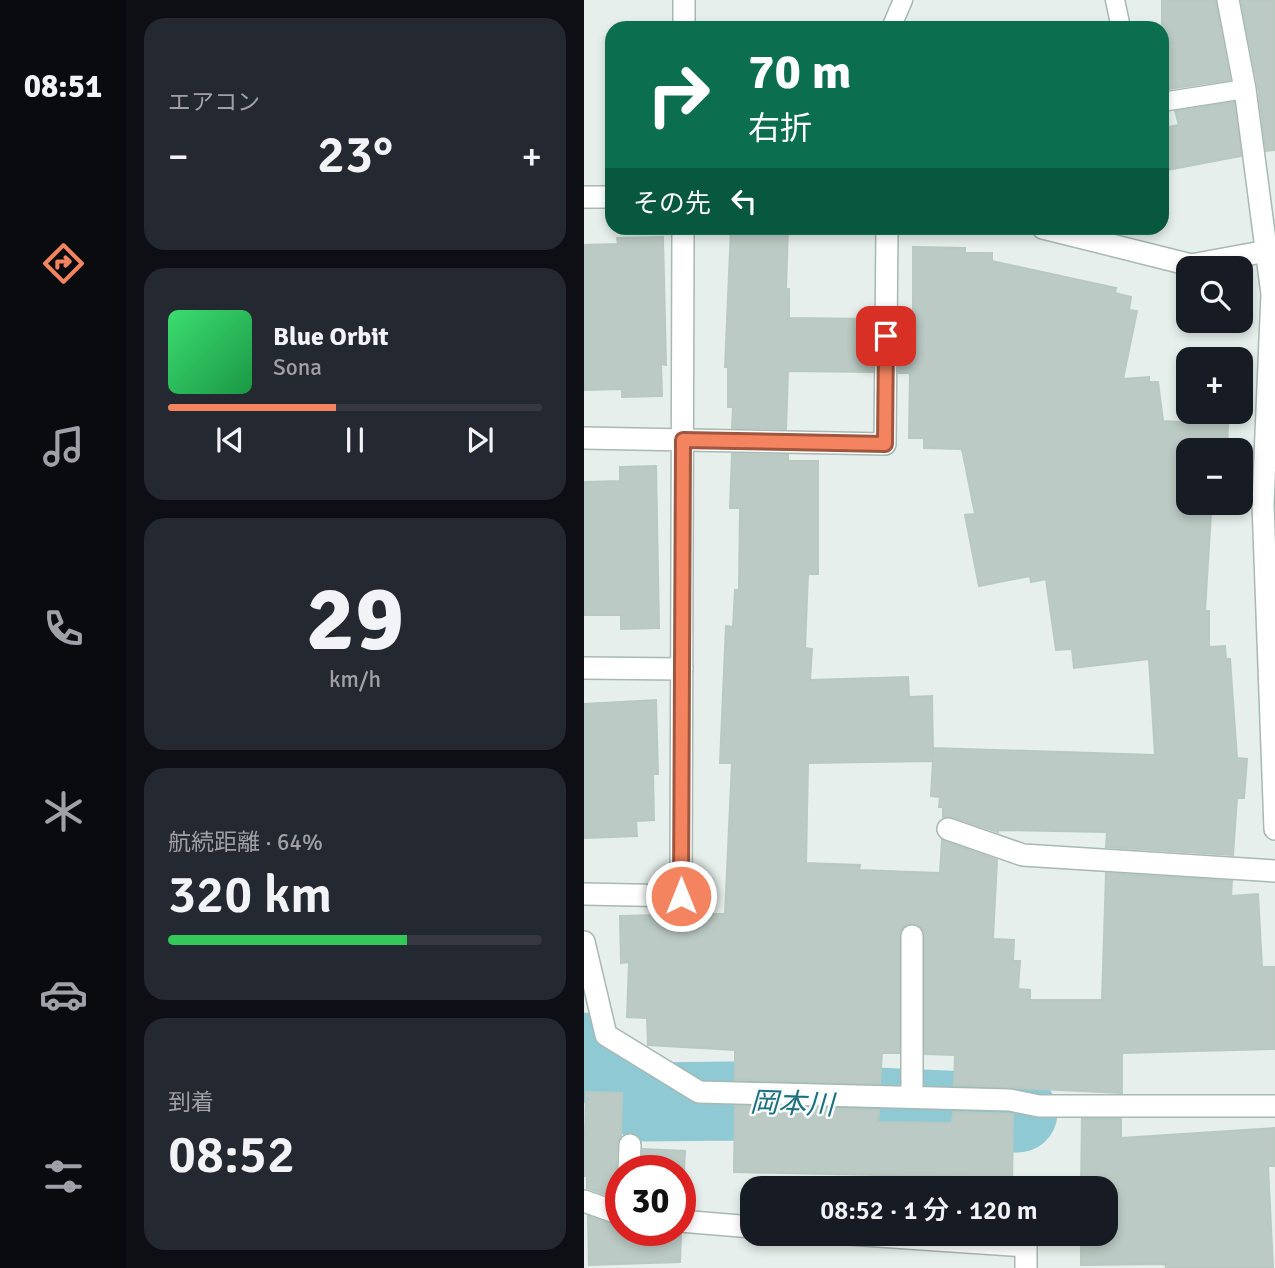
<!DOCTYPE html>
<html lang="ja">
<head>
<meta charset="utf-8">
<style>
  body { margin:0; font-family:Signika,"Noto Sans JP",sans-serif; background:#242831; color:#f1f3f6; height:100vh; display:flex; flex-direction:column; font-size:26px; white-space:nowrap }
  * { box-sizing:border-box; margin:0 }
  p { font-size:23px; color:#9ea1a6 }
  .icon { flex:none; width:38px; height:38px; fill:none; stroke:currentColor; stroke-width:2; stroke-linecap:round; stroke-linejoin:round }
  .map { position:relative; flex:1; overflow:hidden }
  .drawer { display:flex; flex-direction:column; gap:18px; padding:18px; background:#0d0f14; width:458px }
  .drawer>* { flex:none }
  .guide { position:absolute; left:21px; top:21px; width:564px; height:214px; border-radius:21px; box-shadow:0 4px 10px #0003; background:#0b6e4f; color:#fff; overflow:hidden }
  .buttons { position:absolute; left:592px; top:256px; display:grid; gap:14px }
  .buttons a { display:grid; place-items:center; width:77px; height:77px; border-radius:14px; background:#171b24; box-shadow:0 4px 10px #0003; font-size:35px }
  .speed { position:absolute; left:21px; top:1155px; display:flex; gap:14px; font-size:35px; font-weight:700; text-align:center }
  .speed>* { display:grid; place-content:center; width:91px; height:91px; border-radius:50%; background:#171b24; box-shadow:0 4px 10px #0003; line-height:1 }
  .speed .limit { border:10px solid #d22; background:#fff; color:#111 }
  .pin { position:absolute; display:grid; place-items:center; width:60px; height:60px; color:#fff; margin:-30px; border-radius:14px; box-shadow:0 4px 10px #0006 }
  .me { position:absolute; width:77px; margin:-38px; rotate:0deg; stroke-linejoin:round; filter:drop-shadow(0 0 5px #0008) }
  .turn { display:flex; align-items:center; gap:24px; height:147px; padding:0 28px; font-size:32px }
  .turn .icon { width:91px; height:91px; stroke-width:2.5 }
  .turn b { display:block; font-size:49px; line-height:60px }
  .then { display:flex; align-items:center; height:66px; padding:0 28px; background:#0003; gap:14px; font-size:26px }
  .big { font-size:52px; font-weight:600; line-height:1.1 }
  .drawer .card { flex:1; display:flex; flex-direction:column; justify-content:center; gap:10px; min-width:0; padding:0 24px; border-radius:21px; background:#242831 }
  .drawer .dial { align-items:center; gap:0 }
  .dial b { font-size:91px; line-height:1 }
  .song { display:flex; align-items:center; gap:21px }
  .cover { width:84px; height:84px; border-radius:10px; background:linear-gradient(135deg,hsl(140 70% 55%),hsl(140 70% 35%)) }
  .played { height:7px; border-radius:4px; background:linear-gradient(90deg,#f4845f 45%,#363941 45%) }
  .keys { display:flex; justify-content:space-around; direction:ltr }
  .heat { display:flex; justify-content:space-between; align-items:center; font-size:38px; direction:ltr }
  .charge { height:10px; border-radius:5px; background:linear-gradient(90deg,#34c759 64%,#363941 0) }
  .trip { position:absolute; left:156px; top:1176px; width:378px; height:70px; border-radius:21px; background:#171b24; box-shadow:0 4px 10px #0003; font-weight:600; line-height:70px; text-align:center }
  main { display:flex; flex:1; min-height:0 }
  .menu { display:flex; flex-direction:column; width:126px; justify-content:space-around; align-items:center; background:#090b0e; color:#9ea1a6 }
  .menu .icon { width:49px; height:49px }
  .menu .on { color:#f4845f }
  .menu b { font-size:32px; color:#f1f3f6 }
  .map>svg:first-child { display:block }
  .lines { fill:none; stroke-linecap:round; stroke-linejoin:round }
  .river { stroke:#8ec9d4; stroke-width:79 }
  .building { fill:#bbcac4; stroke:#b8c9c2; stroke-width:2 }
  .lane-casing { stroke:#a8b8b2; stroke-width:21 }
  .street-casing { stroke:#a8b8b2; stroke-width:24 }
  .lane { stroke:#fff; stroke-width:18 }
  .street { stroke:#fff; stroke-width:21 }
  .route-casing { stroke:#9f563e; stroke-width:18 }
  .route { stroke:#f4845f; stroke-width:12 }
  .labels { text-anchor:middle; stroke-width:5; stroke-linejoin:round; paint-order:stroke }
  .water-label { font-size:28px; font-style:italic; fill:#1c6f80; stroke:#f7fbf9 }
</style>
</head>
<body>
<main>
<nav class="menu">
<b>08:51</b>
<svg class="icon on" aria-label="directions" viewBox="0 0 24 24"><path d="M12 3l9 9-9 9-9-9zM9 14v-3h6M13 9l2 2-2 2"/></svg>
<svg class="icon" aria-label="music" viewBox="0 0 24 24"><path d="M9 18V5l10-2v13"/><circle cx="6" cy="18" r="3"/><circle cx="16" cy="16" r="3"/></svg>
<svg class="icon" aria-label="phone" viewBox="0 0 24 24"><path d="M5 4h4l2 5-3 2q2 4 5 5l2-3 5 2v4C11 20 4 13 5 4z"/></svg>
<svg class="icon" aria-label="climate" viewBox="0 0 24 24"><path d="M12 3v18M4 7l16 10M4 17L20 7"/></svg>
<svg class="icon" aria-label="car" viewBox="0 0 24 24"><path d="M5 17H2v-5l4-1 3-4h7l3 4 3 1v5h-3M9 17h6M6 11h13"/><circle cx="7" cy="17" r="2"/><circle cx="17" cy="17" r="2"/></svg>
<svg class="icon" aria-label="filters" viewBox="0 0 24 24"><path d="M4 7h16M4 17h16"/><circle cx="9" cy="7" r="2"/><circle cx="15" cy="17" r="2"/></svg>
</nav>
<section class="drawer">
<div class="card"><p>エアコン</p>
<div class="heat"><a>−</a><b class="big">23°</b><a>+</a></div>
</div>
<div class="card">
<div class="song"><i class="cover"></i><div><b>Blue Orbit</b><p>Sona</p></div></div>
<div class="played"></div>
<div class="keys"><svg class="icon" aria-label="previous" viewBox="0 0 24 24"><path d="M18 5L8 12l10 7zM5 5v14"/></svg><svg class="icon" aria-label="pause" viewBox="0 0 24 24"><path d="M8 5v14M16 5v14"/></svg><svg class="icon" aria-label="next" viewBox="0 0 24 24"><path d="M6 5l10 7-10 7zM19 5v14"/></svg></div>
</div>
<div class="card dial"><b>29</b><p>km/h</p></div>
<div class="card"><p>航続距離 · 64%</p><b class="big">320 km</b><div class="charge"></div></div>
<div class="card"><p>到着</p><b class="big">08:52</b></div>
</section>
<div class="map">
<svg width="691" height="1268" viewBox="0 0 691 1268">
  <rect width="100%" height="100%" fill="#e6efeb"/>
  <g class="lines">
    <!-- river -->
    <path class="river" d="M 0,1052 L 61,1102 L 146,1101 L 434,1113"/>
  </g>
  <!-- building -->
  <g class="building">
    <path d="M 578,0 L 631,0 L 646,80 L 585,89 L 578,61 Z"/>
    <path d="M 657,0 L 690,0 L 690,150 L 682,151 L 674,87 Z"/>
    <path d="M 650,102 L 657,156 L 578,171 L 578,128 L 595,125 L 591,111 Z"/>
    <path d="M 147,228 L 204,228 L 202,289 L 205,289 L 205,318 L 289,319 L 289,372 L 204,371 L 202,429 L 148,428 L 149,407 L 144,407 L 144,367 L 141,367 Z"/>
    <path d="M 79,237 L 82,365 L 77,364 L 78,396 L 38,397 L 38,389 L 0,390 L 0,245 L 34,244 L 33,238 Z"/>
    <path d="M 329,247 L 381,248 L 381,253 L 408,253 L 408,261 L 532,288 L 531,293 L 547,297 L 545,310 L 553,311 L 539,379 L 565,377 L 565,382 L 574,382 L 579,421 L 644,424 L 643,450 L 604,450 L 604,502 L 640,502 L 640,514 L 627,513 L 621,611 L 625,611 L 625,647 L 641,646 L 642,659 L 646,659 L 653,758 L 663,759 L 660,798 L 653,798 L 649,855 L 522,847 L 523,832 L 414,830 L 414,832 L 368,817 L 359,817 L 359,807 L 355,807 L 356,797 L 347,796 L 349,761 L 224,763 L 222,863 L 276,865 L 275,870 L 356,873 L 358,840 L 413,860 L 409,939 L 430,940 L 429,961 L 436,961 L 434,989 L 446,990 L 446,1000 L 518,1000 L 522,873 L 648,881 L 647,896 L 674,894 L 678,967 L 690,967 L 690,1049 L 538,1053 L 538,1093 L 370,1085 L 371,1055 L 341,1054 L 341,936 L 339,929 L 329,923 L 321,925 L 315,936 L 315,1053 L 298,1053 L 296,1084 L 151,1080 L 151,1050 L 64,1045 L 63,1018 L 43,1017 L 45,962 L 37,963 L 36,916 L 76,915 L 76,919 L 125,920 L 125,914 L 141,914 L 148,763 L 136,763 L 142,626 L 149,627 L 151,590 L 155,590 L 156,508 L 146,508 L 148,454 L 204,455 L 204,461 L 234,461 L 234,574 L 224,574 L 221,648 L 228,649 L 226,680 L 324,677 L 325,697 L 348,696 L 349,756 L 349,748 L 571,755 L 565,659 L 490,668 L 488,649 L 472,650 L 462,579 L 447,582 L 446,576 L 395,586 L 381,515 L 391,514 L 378,449 L 340,448 L 340,438 L 325,438 L 326,373 L 315,373 L 315,320 L 329,320 Z"/>
    <path d="M 72,466 L 75,628 L 37,629 L 37,615 L 0,615 L 0,482 L 36,481 L 36,467 Z"/>
    <path d="M 72,700 L 74,774 L 69,774 L 70,820 L 52,821 L 53,836 L 0,838 L 0,704 Z"/>
    <path d="M 2,1092 L 38,1093 L 37,1136 L 33,1144 L 32,1170 L 37,1181 L 37,1200 L 3,1188 L 3,1176 L 0,1176 Z"/>
    <path d="M 151,1106 L 295,1110 L 294,1122 L 368,1123 L 369,1112 L 429,1114 L 428,1188 L 383,1188 L 383,1177 L 150,1172 Z"/>
    <path d="M 498,1119 L 537,1119 L 537,1138 L 690,1128 L 690,1166 L 684,1166 L 689,1268 L 582,1268 L 581,1264 L 497,1265 L 497,1234 L 522,1234 L 522,1188 L 497,1188 Z"/>
    <path d="M 59,1149 L 101,1151 L 98,1208 L 96,1208 L 96,1171 L 58,1171 Z"/>
    <path d="M 4,1216 L 37,1227 L 37,1230 L 87,1230 L 97,1234 L 96,1262 L 5,1265 Z"/>
  </g>
  <g class="lines">
    <!-- lane casing -->
    <g class="lane-casing">
      <g id="lane">
        <path d="M 531,0 L 537,28"/>
        <path d="M 307,28 L 319,0"/>
        <path d="M 578,102 L 661,89"/>
      </g>
    </g>
    <!-- street casing -->
    <g class="street-casing">
      <g id="street">
        <path d="M 644,0 L 661,89 L 688,294 L 679,504 L 691,829"/>
        <path d="M 100,28 L 100,0"/>
        <path d="M 0,197 L 28,197"/>
        <path d="M 459,228 L 607,265 L 683,251"/>
        <path d="M 0,438 L 301,444 L 303,228"/>
        <path d="M 0,668 L 98,669"/>
        <path d="M 364,829 L 439,855 L 691,871"/>
        <path d="M 0,894 L 97,896 L 99,228"/>
        <path d="M 0,942 L 22,1035 L 115,1092 L 426,1100 L 455,1106 L 691,1106"/>
        <path d="M 328,1097 L 328,936"/>
        <path d="M 45,1171 L 46,1145"/>
        <path d="M 0,1201 L 37,1214"/>
        <path d="M 96,1221 L 168,1227"/>
        <path d="M 265,1234 L 442,1246 L 442,1268"/>
      </g>
    </g>
    <!-- lane -->
    <use href="#lane" class="lane"/>
    <!-- street -->
    <use href="#street" class="street"/>
  </g>
  <g class="lines">
    <!-- route casing -->
    <g class="route-casing">
      <path id="route" d="M 97,896 L 99,440 L 301,444 L 302,336"/>
    </g>
    <!-- route -->
    <use href="#route" class="route"/>
  </g>
  <g class="labels">
    <!-- water labels -->
    <g class="water-label">
      <text transform="translate(208 1103) rotate(2)" y="10">岡本川</text>
    </g>
  </g>
</svg>
<div class="buttons">
<a><svg class="icon" aria-label="search" viewBox="0 0 24 24"><circle cx="10" cy="10" r="6"/><path d="M15 15l6 6"/></svg></a>
<a>+</a>
<a>−</a>
</div>
<div class="speed"><div class="limit">30</div></div>
<div class="pin" style="left:302px;top:336px;background:#d93025"><svg class="icon" aria-label="arrive" viewBox="0 0 24 24"><path d="M6 21V4h12l-3 4 3 4H6"/></svg></div>
<svg class="me" style="left:97px;top:896px" viewBox="-20 -20 40 40"><circle r="17" fill="#f4845f" stroke="#fff" stroke-width="3"/><path d="M0-11L8 9 0 5-8 9z" fill="#fff"/></svg>
<div class="trip">08:52 · 1 分 · 120 m</div>
<div class="guide">
<div class="turn"><svg class="icon" aria-label="right" viewBox="0 0 24 24"><path d="M7 20v-9h11M14 6l5 5-5 5"/></svg><div><b>70 m</b>右折</div></div>
<div class="then">その先<svg class="icon" aria-label="left" viewBox="0 0 24 24"><path d="M17 20v-9H6M10 6l-5 5 5 5"/></svg></div>
</div>
</div>
</main>
</body>
</html>
